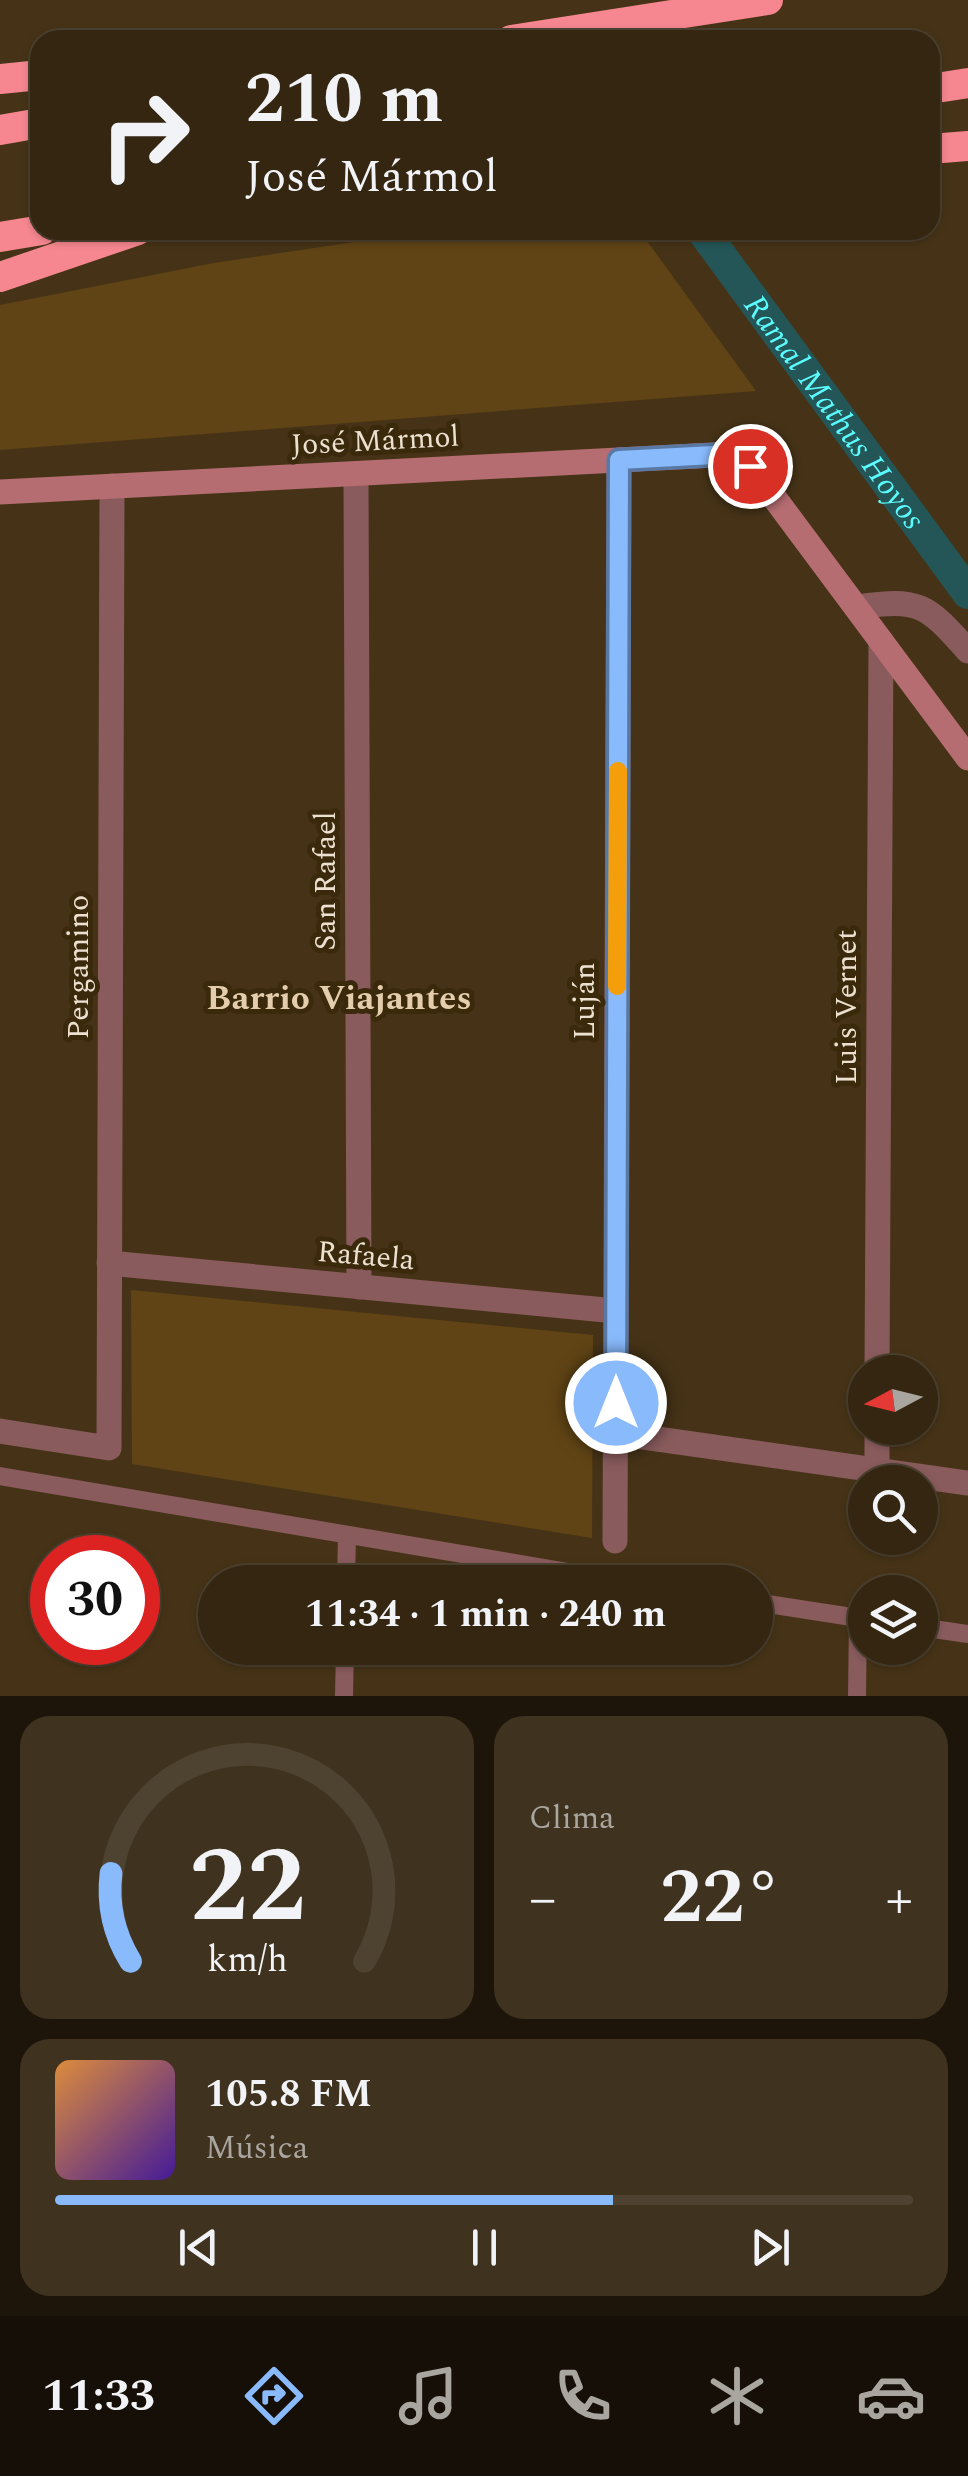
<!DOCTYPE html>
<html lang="es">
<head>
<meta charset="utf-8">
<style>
  body { margin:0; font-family:Spectral,serif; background:#3f321f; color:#f1f3f6; height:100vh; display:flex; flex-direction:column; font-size:38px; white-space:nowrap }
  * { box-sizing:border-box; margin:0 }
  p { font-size:32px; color:#a9a59f }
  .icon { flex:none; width:55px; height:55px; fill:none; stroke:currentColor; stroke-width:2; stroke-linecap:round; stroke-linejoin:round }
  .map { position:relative; height:1696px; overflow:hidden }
  .sheet { display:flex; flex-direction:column; gap:20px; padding:20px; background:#1d1509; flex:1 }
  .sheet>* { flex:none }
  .hud { position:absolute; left:30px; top:30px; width:910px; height:210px; border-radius:30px; box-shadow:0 2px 8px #0004,0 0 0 2px #4e4331; background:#342611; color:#f1f3f6; overflow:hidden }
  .needle { width:65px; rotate:263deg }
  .controls { position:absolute; left:848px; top:1355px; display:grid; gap:20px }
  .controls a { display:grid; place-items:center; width:90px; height:90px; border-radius:50%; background:#342611; box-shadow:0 2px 8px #0004,0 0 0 2px #4e4331; font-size:50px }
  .speed { position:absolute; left:30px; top:1535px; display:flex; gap:20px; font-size:50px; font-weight:700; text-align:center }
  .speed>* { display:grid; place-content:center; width:130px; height:130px; border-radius:50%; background:#342611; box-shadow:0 2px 8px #0004,0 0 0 2px #4e4331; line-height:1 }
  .speed .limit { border:15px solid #d22; background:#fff; color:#111 }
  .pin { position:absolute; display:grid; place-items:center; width:85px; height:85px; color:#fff; margin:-42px; border:5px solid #fff; border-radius:50%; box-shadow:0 2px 10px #0007 }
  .me { position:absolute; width:110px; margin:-55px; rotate:0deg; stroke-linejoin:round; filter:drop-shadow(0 0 8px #0008) }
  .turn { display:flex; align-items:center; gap:35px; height:210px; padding:0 50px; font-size:45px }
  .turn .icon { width:130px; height:130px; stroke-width:2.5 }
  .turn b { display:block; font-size:70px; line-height:85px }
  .big { font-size:75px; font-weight:700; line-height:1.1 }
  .sheet .tile { flex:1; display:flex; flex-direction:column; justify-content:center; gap:15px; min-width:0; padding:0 35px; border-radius:30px; background:#3f321f }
  .sheet .dial { align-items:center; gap:0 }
  .dial svg { height:260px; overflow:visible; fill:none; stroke:#4e4331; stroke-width:7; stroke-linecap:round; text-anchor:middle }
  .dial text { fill:#f1f3f6; stroke:none }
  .song { display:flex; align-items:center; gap:30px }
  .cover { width:120px; height:120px; border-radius:15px; background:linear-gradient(135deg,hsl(30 70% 55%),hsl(260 70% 35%)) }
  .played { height:10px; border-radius:5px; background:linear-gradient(90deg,#89bafc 65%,#4e4331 65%) }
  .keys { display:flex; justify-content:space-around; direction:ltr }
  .heat { display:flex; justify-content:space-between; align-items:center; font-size:55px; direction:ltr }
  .sheet .tiles { flex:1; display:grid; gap:20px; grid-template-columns:1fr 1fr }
  .tile:last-child { grid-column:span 2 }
  .trip { position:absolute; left:198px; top:1565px; width:575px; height:100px; border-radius:50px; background:#342611; box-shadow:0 2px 8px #0004,0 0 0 2px #4e4331; font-weight:700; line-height:100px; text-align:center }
  .tab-bar { display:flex; height:160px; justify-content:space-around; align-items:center; background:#150f07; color:#a9a59f }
  .tab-bar .icon { width:70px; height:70px }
  .tab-bar .current { color:#89bafc }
  .tab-bar b { font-size:45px; color:#f1f3f6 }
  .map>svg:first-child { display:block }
  .green { fill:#604415 }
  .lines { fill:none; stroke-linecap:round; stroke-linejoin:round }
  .canal { stroke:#245657; stroke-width:32 }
  .lane { stroke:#895b5d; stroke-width:18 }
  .street { stroke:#895b5d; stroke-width:25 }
  .secondary { stroke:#b56d72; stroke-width:25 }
  .highway { stroke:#f68790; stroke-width:30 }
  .route-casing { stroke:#5979a4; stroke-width:25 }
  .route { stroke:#89bafc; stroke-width:18 }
  .slow { stroke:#f59e0b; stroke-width:18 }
  .labels { text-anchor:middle; stroke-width:10; stroke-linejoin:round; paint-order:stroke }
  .street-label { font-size:30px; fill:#ece0d0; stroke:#3b290c }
  .water-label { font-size:32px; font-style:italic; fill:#5bfcfd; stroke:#3b290c }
  .quarter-label { font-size:35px; font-weight:bold; fill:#e4cdac; stroke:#3b290c }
</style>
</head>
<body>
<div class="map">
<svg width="968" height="1696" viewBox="0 0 968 1696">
  <rect width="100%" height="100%" fill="#463317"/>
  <!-- green -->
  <g class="green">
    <path d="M 434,230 L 639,230 L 756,391 L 0,450 L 0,305 L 214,263 Z"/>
    <path d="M 131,1290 L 593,1335 L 592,1538 L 132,1464 Z"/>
  </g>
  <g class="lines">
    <!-- canal -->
    <path class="canal" id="s1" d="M 702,230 L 968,593"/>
    <!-- lane -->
    <g class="lane">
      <path d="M 0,1476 L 627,1582"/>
      <path d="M 346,1582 L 347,1535"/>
      <path d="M 755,1602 L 865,1619"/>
      <path d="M 920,1627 L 968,1634"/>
      <path d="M 344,1696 L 345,1648"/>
      <path d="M 857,1696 L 858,1618"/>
    </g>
    <!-- street -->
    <g class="street">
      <path d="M 356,474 L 359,1287"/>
      <path d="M 857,607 C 920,598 926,604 968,651"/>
      <path d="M 109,1263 L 616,1311"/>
      <path d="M 877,1372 L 881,641"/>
      <path d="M 0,1431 L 109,1448 L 112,486"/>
      <path d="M 615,1433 L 968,1483"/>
      <path d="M 877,1470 L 877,1428"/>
      <path d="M 615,1541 L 619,460"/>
    </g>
    <!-- secondary -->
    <path class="secondary" d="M 0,492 L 733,454 L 750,465 L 968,758"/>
    <!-- highway -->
    <g class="highway">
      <path d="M 511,40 L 768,0"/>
      <path d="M 0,79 L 40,75"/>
      <path d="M 930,89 L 968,83"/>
      <path d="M 0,130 L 40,123"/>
      <path d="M 930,149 L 968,146"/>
      <path d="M 0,237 L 42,230"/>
      <path d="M 0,277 L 138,230"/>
    </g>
  </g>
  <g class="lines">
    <!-- route casing -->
    <g class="route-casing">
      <path id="route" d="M 616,1403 L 619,460 L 733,454 L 750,466"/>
    </g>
    <!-- route -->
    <use href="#route" class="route"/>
    <!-- slow -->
    <path class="slow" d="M 617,986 L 618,771"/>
  </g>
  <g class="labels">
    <!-- street labels -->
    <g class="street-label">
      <text transform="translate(375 440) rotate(-3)" y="10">José Mármol</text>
      <text transform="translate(325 881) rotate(-90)" y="10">San Rafael</text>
      <text transform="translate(78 967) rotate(-90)" y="10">Pergamino</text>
      <text transform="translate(584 1001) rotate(-90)" y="10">Luján</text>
      <text transform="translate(846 1007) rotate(-90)" y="10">Luis Vernet</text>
      <text transform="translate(366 1255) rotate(5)" y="10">Rafaela</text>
    </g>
    <!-- water labels -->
    <g class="water-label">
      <text dy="11" stroke="none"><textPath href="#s1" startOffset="225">Ramal Mathus Hoyos</textPath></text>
    </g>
    <!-- quarter labels -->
    <g class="quarter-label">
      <text x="339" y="1009">Barrio Viajantes</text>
    </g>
  </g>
</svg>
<div class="controls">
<a><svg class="needle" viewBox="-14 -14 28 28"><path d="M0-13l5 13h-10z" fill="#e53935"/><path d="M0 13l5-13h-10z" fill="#a9a59f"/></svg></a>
<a><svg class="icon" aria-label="search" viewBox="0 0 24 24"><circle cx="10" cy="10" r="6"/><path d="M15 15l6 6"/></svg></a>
<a><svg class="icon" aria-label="layers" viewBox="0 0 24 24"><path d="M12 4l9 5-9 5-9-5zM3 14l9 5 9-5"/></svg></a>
</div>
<div class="speed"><div class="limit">30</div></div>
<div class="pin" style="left:750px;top:466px;background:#d93025"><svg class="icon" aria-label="arrive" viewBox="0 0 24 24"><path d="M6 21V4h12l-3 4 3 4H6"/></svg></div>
<svg class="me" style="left:616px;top:1403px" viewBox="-20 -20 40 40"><circle r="17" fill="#89bafc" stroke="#fff" stroke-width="3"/><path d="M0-11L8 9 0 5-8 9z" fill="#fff"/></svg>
<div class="trip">11:34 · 1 min · 240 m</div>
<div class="hud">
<div class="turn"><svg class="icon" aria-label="right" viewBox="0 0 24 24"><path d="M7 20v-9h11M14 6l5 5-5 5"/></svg><div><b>210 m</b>José Mármol</div></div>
</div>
</div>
<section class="sheet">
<div class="tiles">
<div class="tile dial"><svg viewBox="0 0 100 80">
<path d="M14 69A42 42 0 1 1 86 69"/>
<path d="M14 69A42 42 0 0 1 8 42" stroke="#89bafc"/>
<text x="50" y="56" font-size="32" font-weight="700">22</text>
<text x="50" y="72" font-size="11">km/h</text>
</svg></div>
<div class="tile"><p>Clima</p>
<div class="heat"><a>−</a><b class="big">22°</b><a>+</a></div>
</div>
<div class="tile">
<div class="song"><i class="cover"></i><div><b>105.8 FM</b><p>Música</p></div></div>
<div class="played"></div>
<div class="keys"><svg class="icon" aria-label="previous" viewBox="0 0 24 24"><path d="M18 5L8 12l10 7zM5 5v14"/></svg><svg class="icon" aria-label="pause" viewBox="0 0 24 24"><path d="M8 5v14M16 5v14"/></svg><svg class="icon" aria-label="next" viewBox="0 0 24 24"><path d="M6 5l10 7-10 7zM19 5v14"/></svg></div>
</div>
</div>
</section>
<nav class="tab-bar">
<b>11:33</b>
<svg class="icon current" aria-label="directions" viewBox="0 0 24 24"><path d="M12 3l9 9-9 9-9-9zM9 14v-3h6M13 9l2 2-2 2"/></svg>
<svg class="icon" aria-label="music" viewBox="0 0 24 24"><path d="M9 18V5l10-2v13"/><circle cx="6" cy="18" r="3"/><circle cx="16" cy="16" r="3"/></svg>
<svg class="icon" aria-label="phone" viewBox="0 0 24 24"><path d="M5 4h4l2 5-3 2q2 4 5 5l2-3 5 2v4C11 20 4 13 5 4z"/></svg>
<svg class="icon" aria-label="climate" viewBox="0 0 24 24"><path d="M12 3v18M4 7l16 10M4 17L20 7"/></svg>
<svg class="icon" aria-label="car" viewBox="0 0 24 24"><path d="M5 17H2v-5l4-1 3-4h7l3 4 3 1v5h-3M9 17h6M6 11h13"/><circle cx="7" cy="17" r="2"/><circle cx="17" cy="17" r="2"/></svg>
</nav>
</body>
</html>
